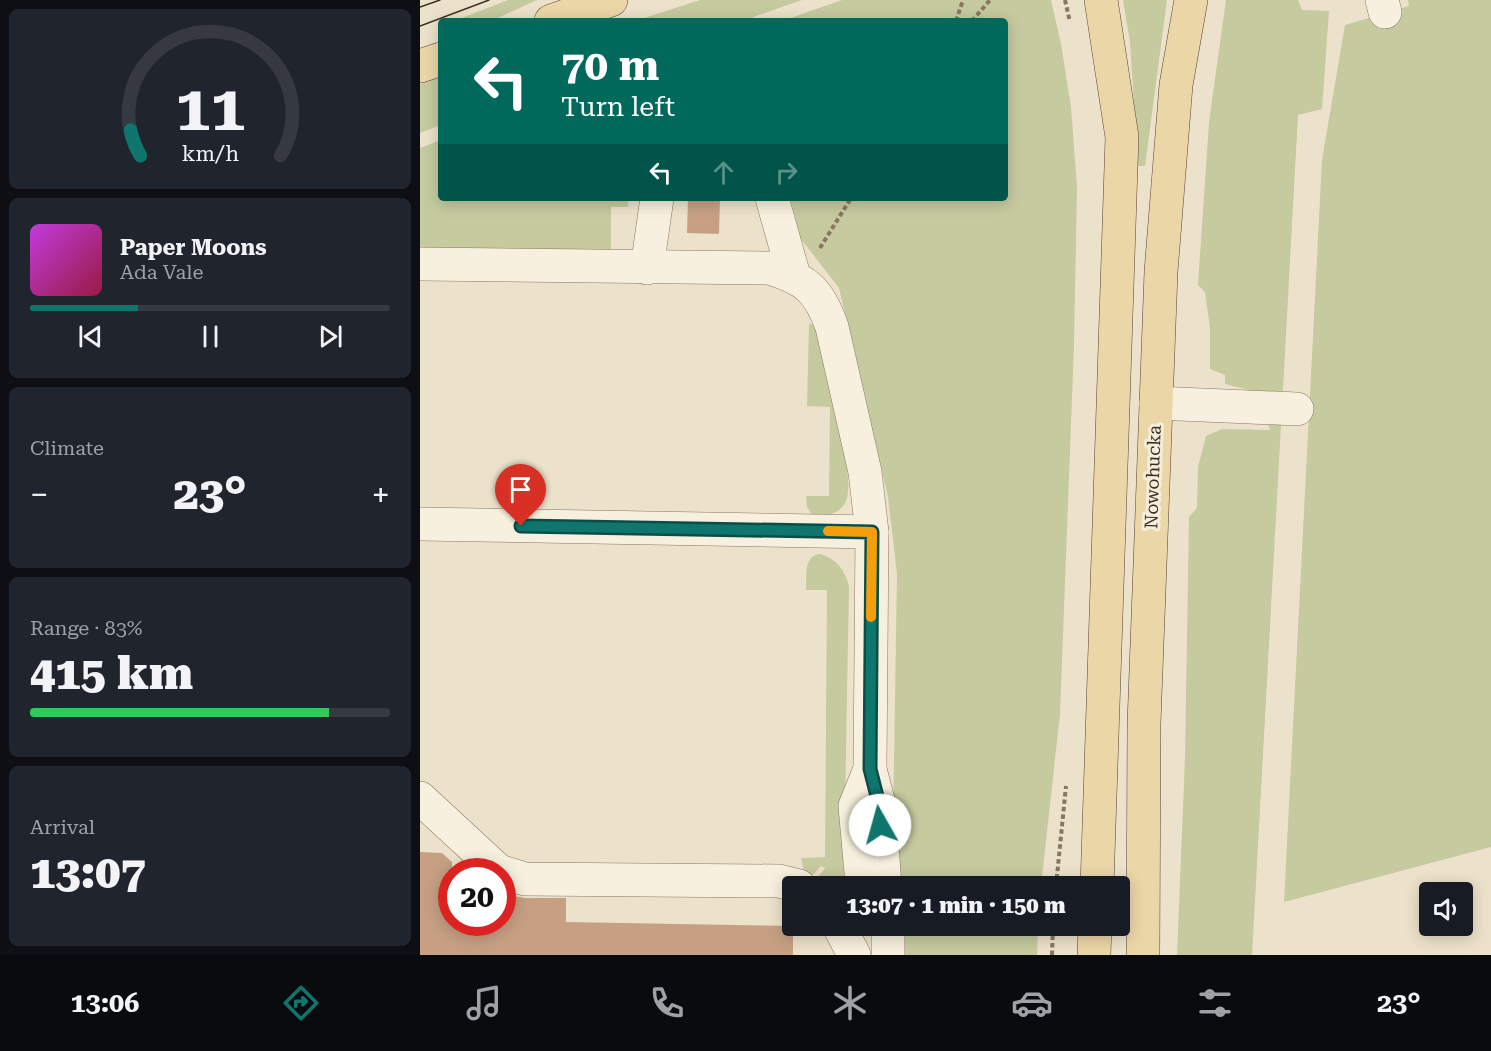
<!DOCTYPE html>
<html lang="en">
<head>
<meta charset="utf-8">
<style>
  body { margin:0; font-family:"Roboto Serif",serif; background:#20242c; color:#f1f3f6; height:100vh; display:flex; flex-direction:column; font-size:22px; white-space:nowrap }
  * { box-sizing:border-box; margin:0 }
  p { font-size:20px; color:#9ea1a6 }
  .icon { flex:none; width:33px; height:33px; fill:none; stroke:currentColor; stroke-width:2; stroke-linecap:round; stroke-linejoin:round }
  .map { position:relative; flex:1; overflow:hidden }
  .drawer { display:flex; flex-direction:column; gap:9px; padding:9px; background:#0d0f14; width:420px }
  .drawer>* { flex:none }
  .hud { position:absolute; left:18px; top:18px; width:570px; height:183px; border-radius:6px; box-shadow:0 3px 15px #0003; background:#00695c; color:#fff; overflow:hidden }
  .controls { position:absolute; left:999px; top:882px; display:grid; gap:12px }
  .controls a { display:grid; place-items:center; width:54px; height:54px; border-radius:6px; background:#171b24; box-shadow:0 3px 15px #0003; font-size:30px }
  .speed { position:absolute; left:18px; top:858px; display:flex; gap:12px; font-size:30px; font-weight:700; text-align:center }
  .speed>* { display:grid; place-content:center; width:78px; height:78px; border-radius:50%; background:#171b24; box-shadow:0 3px 15px #0003; line-height:1 }
  .speed .limit { border:9px solid #d22; background:#fff; color:#111 }
  .pin { position:absolute; display:grid; place-items:center; width:51px; height:51px; color:#fff; margin:-62px -26px; border-radius:50% 50% 50% 0; rotate:-45deg; box-shadow:0 0 6px #0007 }
  .pin .icon { rotate:45deg }
  .me { position:absolute; width:66px; margin:-33px; rotate:353deg; stroke-linejoin:round; filter:drop-shadow(0 0 4px #0008) }
  .turn { display:flex; align-items:center; gap:21px; height:126px; padding:0 24px; font-size:27px }
  .turn .icon { width:78px; height:78px; stroke-width:2.5 }
  .turn b { display:block; font-size:42px; line-height:51px }
  .lanes { display:flex; align-items:center; height:57px; padding:0 24px; background:#0003; justify-content:center; gap:30px; direction:ltr }
  .lanes .off { opacity:.35 }
  .big { font-size:45px; font-weight:800; line-height:1.1 }
  .drawer .tile { flex:1; display:flex; flex-direction:column; justify-content:center; gap:9px; min-width:0; padding:0 21px; border-radius:9px; background:#20242c }
  .drawer .dial { align-items:center; gap:0 }
  .dial svg { height:156px; overflow:visible; fill:none; stroke:#363941; stroke-width:7; stroke-linecap:round; text-anchor:middle }
  .dial text { fill:#f1f3f6; stroke:none }
  .song { display:flex; align-items:center; gap:18px }
  .cover { width:72px; height:72px; border-radius:9px; background:linear-gradient(135deg,hsl(290 70% 55%),hsl(340 70% 35%)) }
  .played { height:6px; border-radius:3px; background:linear-gradient(90deg,#0f766e 30%,#363941 30%) }
  .keys { display:flex; justify-content:space-around; direction:ltr }
  .heat { display:flex; justify-content:space-between; align-items:center; font-size:33px; direction:ltr }
  .charge { height:9px; border-radius:4px; background:linear-gradient(90deg,#34c759 83%,#363941 0) }
  .trip { position:absolute; left:362px; top:876px; width:348px; height:60px; border-radius:6px; background:#171b24; box-shadow:0 3px 15px #0003; font-weight:800; line-height:60px; text-align:center }
  .menu { display:flex; height:96px; justify-content:space-around; align-items:center; background:#090b0e; color:#9ea1a6 }
  .menu .icon { width:42px; height:42px }
  .menu .selected { color:#0f766e }
  .menu b { font-size:27px; color:#f1f3f6 }
  main { display:flex; flex:1; min-height:0 }
  .map>svg:first-child { display:block }
  .green { fill:#c5ca9f }
  .building { fill:#c7a084 }
  .lines { fill:none; stroke-linecap:round; stroke-linejoin:round }
  .minor-casing { stroke:#887660; stroke-width:34 }
  .major-casing { stroke:#574434; stroke-width:34 }
  .path { stroke:#887660; stroke-width:4; stroke-dasharray:4.5 3; stroke-linecap:butt }
  .minor { stroke:#f7f0de; stroke-width:33 }
  .major { stroke:#ebd6a7; stroke-width:33 }
  .tram { stroke:#3a2e22; stroke-width:1.5 }
  .route-casing { stroke:#0a4d48; stroke-width:15 }
  .route { stroke:#0f766e; stroke-width:10 }
  .slow { stroke:#f59e0b; stroke-width:10 }
  .labels { text-anchor:middle; stroke-width:6; stroke-linejoin:round; paint-order:stroke }
  .street-label { font-size:18px; fill:#3a2e22; stroke:#f4edda }
</style>
</head>
<body>
<main>
<section class="drawer">
<div class="tile dial"><svg viewBox="0 0 100 80">
<path d="M14 69A42 42 0 1 1 86 69"/>
<path d="M14 69A42 42 0 0 1 9 56" stroke="#0f766e"/>
<text x="50" y="56" font-size="32" font-weight="700">11</text>
<text x="50" y="72" font-size="11">km/h</text>
</svg></div>
<div class="tile">
<div class="song"><i class="cover"></i><div><b>Paper Moons</b><p>Ada Vale</p></div></div>
<div class="played"></div>
<div class="keys"><svg class="icon" aria-label="previous" viewBox="0 0 24 24"><path d="M18 5L8 12l10 7zM5 5v14"/></svg><svg class="icon" aria-label="pause" viewBox="0 0 24 24"><path d="M8 5v14M16 5v14"/></svg><svg class="icon" aria-label="next" viewBox="0 0 24 24"><path d="M6 5l10 7-10 7zM19 5v14"/></svg></div>
</div>
<div class="tile"><p>Climate</p>
<div class="heat"><a>−</a><b class="big">23°</b><a>+</a></div>
</div>
<div class="tile"><p>Range · 83%</p><b class="big">415 km</b><div class="charge"></div></div>
<div class="tile"><p>Arrival</p><b class="big">13:07</b></div>
</section>
<div class="map">
<svg width="1071" height="955" viewBox="0 0 1071 955">
  <rect width="100%" height="100%" fill="#ece2cb"/>
  <!-- green -->
  <g class="green">
    <path d="M 88,0 L 117,0 L 71,21 L 34,21 Z"/>
    <path d="M 280,0 L 382,0 L 322,21 L 215,21 Z"/>
    <path d="M 422,0 L 631,0 L 641,44 L 651,107 L 657,187 L 654,345 L 640,714 L 621,886 L 472,886 L 477,574 L 468,497 L 419,288 L 381,239 L 370,198 L 585,198 L 585,21 L 362,21 Z"/>
    <path d="M 703,0 L 747,0 L 725,166 L 718,166 L 710,42 Z"/>
    <path d="M 806,0 L 878,0 L 882,10 L 909,11 L 902,109 L 878,115 L 832,955 L 757,955 L 765,758 L 769,517 L 777,508 L 778,467 L 786,436 L 802,429 L 850,430 L 837,392 L 805,384 L 805,375 L 790,369 L 790,328 L 785,292 L 778,285 L 789,122 Z"/>
    <path d="M 988,0 L 1071,0 L 1071,847 L 864,902 L 902,160 L 925,25 L 989,6 Z"/>
    <path d="M 21,76 L 21,125 L 0,133 L 0,84 Z"/>
    <path d="M 21,140 L 21,198 L 209,198 L 208,207 L 191,207 L 191,252 L 0,250 L 0,148 Z"/>
    <path d="M 389,323 L 397,327 C 404,358 439,480 425,503 C 417,516 406,515 392,515 L 387,507 L 386,496 L 409,496 L 410,407 L 387,406 Z"/>
    <path d="M 400,554 C 416,558 426,571 429,587 L 425,802 L 432,886 L 401,886 L 395,881 L 405,868 L 401,866 L 391,877 L 384,871 L 381,858 L 405,857 L 407,590 L 386,590 C 387,576 383,556 400,554 Z"/>
    <path d="M 476,926 L 618,926 L 617,955 L 476,955 Z"/>
  </g>
  <!-- building -->
  <g class="building">
    <path d="M 268,198 L 300,198 L 299,234 L 267,233 Z"/>
    <path d="M 0,852 L 22,853 L 32,862 L 32,922 L 82,922 L 82,894 L 105,898 L 146,898 L 146,922 L 373,926 L 373,955 L 0,955 Z"/>
  </g>
  <g class="lines">
    <!-- minor casing -->
    <g class="minor-casing">
      <g id="minor">
        <path d="M 962,0 L 965,12"/>
        <path d="M 352,198 L 374,276"/>
        <path d="M 0,264 L 349,268 C 386,279 399,290 412,327 L 445,472 L 452,532 L 450,769 L 459,804 L 465,886"/>
        <path d="M 227,268 L 237,198"/>
        <path d="M 736,403 L 877,409"/>
        <path d="M 0,524 L 452,532"/>
        <path d="M 0,798 L 80,872"/>
        <path d="M 82,872 L 105,879 L 359,881 L 379,886"/>
        <path d="M 442,884 L 435,806 L 450,769"/>
        <path d="M 419,926 L 434,955"/>
        <path d="M 468,926 L 468,955"/>
      </g>
    </g>
    <!-- major casing -->
    <g class="major-casing">
      <g id="major">
        <path d="M 131,21 L 191,0"/>
        <path d="M 0,66 L 21,59"/>
        <path d="M 677,886 L 702,137 L 681,0"/>
        <path d="M 674,955 L 675,926"/>
        <path d="M 723,955 L 724,724 L 741,272 L 756,85 L 771,0"/>
      </g>
    </g>
    <!-- path -->
    <g class="path">
      <path d="M 645,0 L 650,22"/>
      <path d="M 536,21 L 543,0"/>
      <path d="M 552,21 L 570,0"/>
      <path d="M 400,248 L 431,198"/>
      <path d="M 636,886 L 646,786"/>
      <path d="M 632,955 L 633,926"/>
    </g>
    <!-- minor -->
    <use href="#minor" class="minor"/>
    <!-- major -->
    <use href="#major" class="major"/>
    <!-- tram -->
    <g class="tram">
      <path d="M 0,7 L 20,0"/>
      <path d="M 0,26 L 69,0"/>
    </g>
  </g>
  <g class="lines">
    <!-- route casing -->
    <g class="route-casing">
      <path id="route" d="M 101,526 L 452,532 L 450,769 L 459,804 L 460,825"/>
    </g>
    <!-- route -->
    <use href="#route" class="route"/>
    <!-- slow -->
    <path class="slow" d="M 408,531 L 452,532 L 451,617"/>
  </g>
  <g class="labels">
    <!-- street labels -->
    <g class="street-label">
      <text transform="translate(733 477) rotate(-88)" y="6">Nowohucka</text>
    </g>
  </g>
</svg>
<div class="controls">
<a><svg class="icon" aria-label="sound" viewBox="0 0 24 24"><path d="M4 9h4l5-4v14l-5-4H4zM17 9q2 3 0 6"/></svg></a>
</div>
<div class="speed"><div class="limit">20</div></div>
<div class="pin" style="left:101px;top:526px;background:#d93025"><svg class="icon" aria-label="arrive" viewBox="0 0 24 24"><path d="M6 21V4h12l-3 4 3 4H6"/></svg></div>
<svg class="me" style="left:460px;top:825px" viewBox="-20 -20 40 40"><circle r="19" fill="#fff"/><path d="M0-13L10 11 0 6-10 11z" fill="#0f766e"/></svg>
<div class="trip">13:07 · 1 min · 150 m</div>
<div class="hud">
<div class="turn"><svg class="icon" aria-label="left" viewBox="0 0 24 24"><path d="M17 20v-9H6M10 6l-5 5 5 5"/></svg><div><b>70 m</b>Turn left</div></div>
<div class="lanes"><svg class="icon" aria-label="left" viewBox="0 0 24 24"><path d="M17 20v-9H6M10 6l-5 5 5 5"/></svg><svg class="icon off" aria-label="ahead" viewBox="0 0 24 24"><path d="M12 20V5M6 11l6-6 6 6"/></svg><svg class="icon off" aria-label="right" viewBox="0 0 24 24"><path d="M7 20v-9h11M14 6l5 5-5 5"/></svg></div>
</div>
</div>
</main>
<nav class="menu">
<b>13:06</b>
<svg class="icon selected" aria-label="directions" viewBox="0 0 24 24"><path d="M12 3l9 9-9 9-9-9zM9 14v-3h6M13 9l2 2-2 2"/></svg>
<svg class="icon" aria-label="music" viewBox="0 0 24 24"><path d="M9 18V5l10-2v13"/><circle cx="6" cy="18" r="3"/><circle cx="16" cy="16" r="3"/></svg>
<svg class="icon" aria-label="phone" viewBox="0 0 24 24"><path d="M5 4h4l2 5-3 2q2 4 5 5l2-3 5 2v4C11 20 4 13 5 4z"/></svg>
<svg class="icon" aria-label="climate" viewBox="0 0 24 24"><path d="M12 3v18M4 7l16 10M4 17L20 7"/></svg>
<svg class="icon" aria-label="car" viewBox="0 0 24 24"><path d="M5 17H2v-5l4-1 3-4h7l3 4 3 1v5h-3M9 17h6M6 11h13"/><circle cx="7" cy="17" r="2"/><circle cx="17" cy="17" r="2"/></svg>
<svg class="icon" aria-label="filters" viewBox="0 0 24 24"><path d="M4 7h16M4 17h16"/><circle cx="9" cy="7" r="2"/><circle cx="15" cy="17" r="2"/></svg>
<b>23°</b>
</nav>
</body>
</html>
